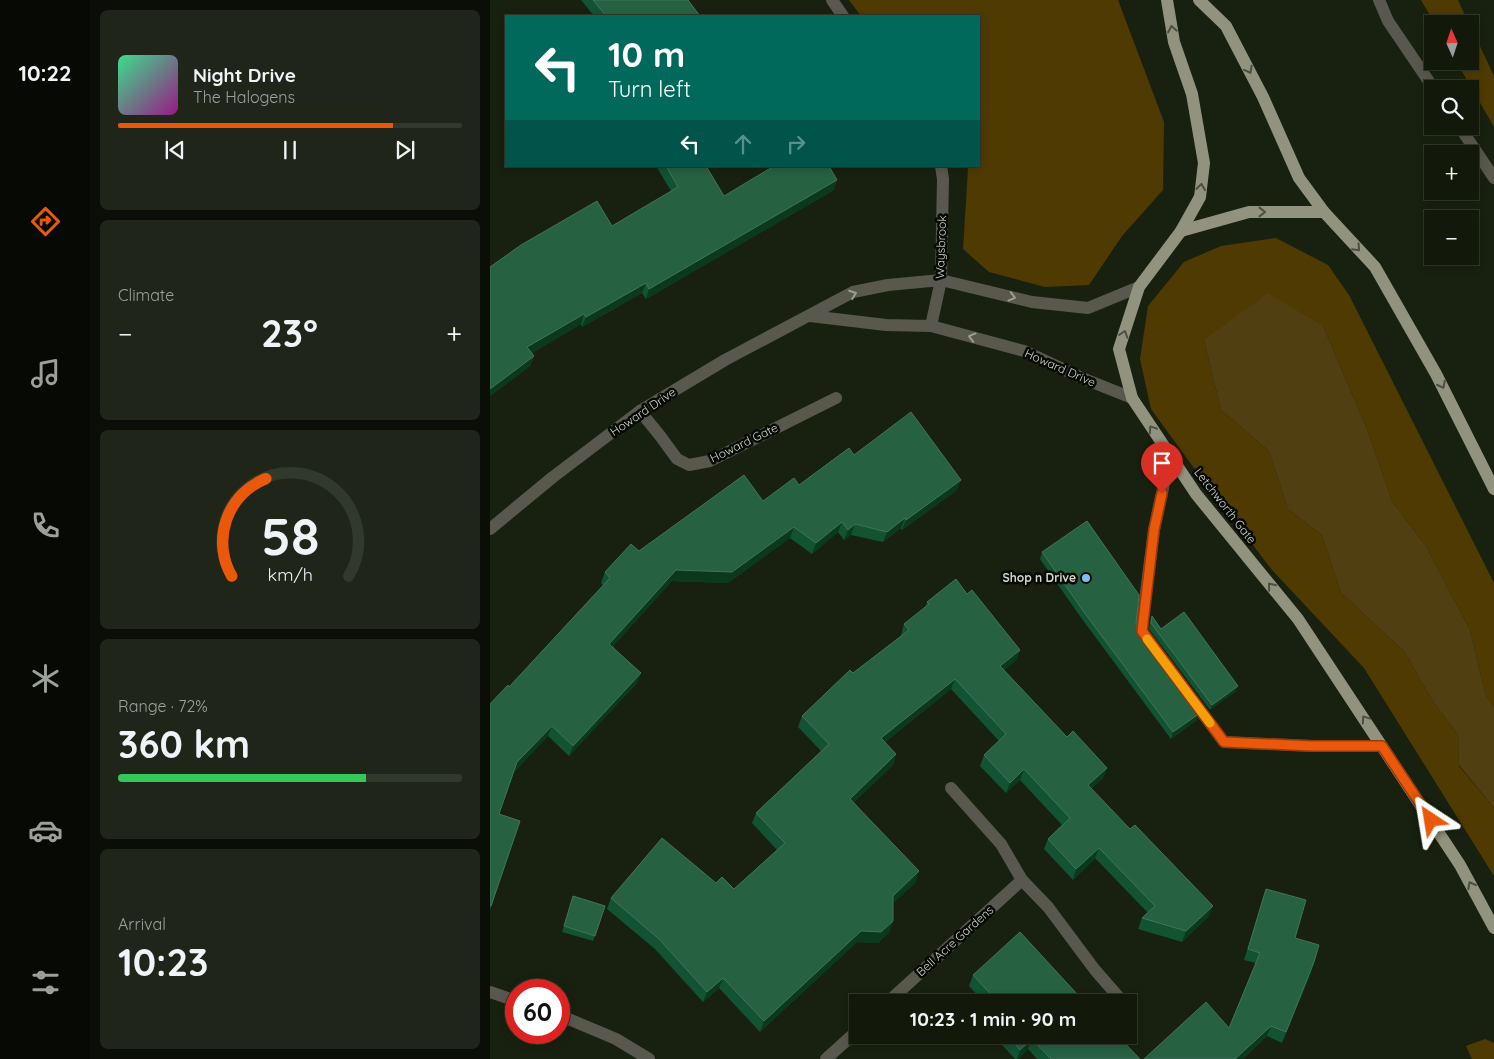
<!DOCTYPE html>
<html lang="en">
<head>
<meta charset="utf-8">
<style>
  body { margin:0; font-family:Quicksand,sans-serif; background:#1f2619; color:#f1f3f6; height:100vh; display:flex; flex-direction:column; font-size:19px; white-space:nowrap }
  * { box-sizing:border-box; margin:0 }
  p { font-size:16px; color:#9ca09d }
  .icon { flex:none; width:28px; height:28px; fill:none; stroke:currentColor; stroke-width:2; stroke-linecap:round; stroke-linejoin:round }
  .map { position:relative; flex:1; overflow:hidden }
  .drawer { display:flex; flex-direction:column; gap:10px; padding:10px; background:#0a0e06; width:400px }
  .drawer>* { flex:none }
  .guide { position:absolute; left:15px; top:15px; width:475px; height:152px; border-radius:0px; box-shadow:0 2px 8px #0003,0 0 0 1px #31382c; background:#00695c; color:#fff; overflow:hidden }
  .needle { width:32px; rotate:357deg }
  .buttons { position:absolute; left:934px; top:15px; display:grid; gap:10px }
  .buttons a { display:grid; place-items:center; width:55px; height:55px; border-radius:0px; background:#12190b; box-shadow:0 2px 8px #0003,0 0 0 1px #31382c; font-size:25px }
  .speed { position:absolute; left:15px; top:979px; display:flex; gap:10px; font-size:25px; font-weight:700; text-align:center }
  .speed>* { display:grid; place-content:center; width:65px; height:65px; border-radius:50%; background:#12190b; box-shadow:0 2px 8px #0003,0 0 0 1px #31382c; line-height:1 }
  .speed .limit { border:8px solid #d22; background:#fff; color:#111 }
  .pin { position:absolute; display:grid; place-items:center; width:42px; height:42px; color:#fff; margin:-51px -21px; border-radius:50% 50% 50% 0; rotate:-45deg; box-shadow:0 0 5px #0007 }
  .pin .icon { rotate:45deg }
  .me { position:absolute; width:55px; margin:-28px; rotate:327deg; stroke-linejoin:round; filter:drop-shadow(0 0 4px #0008) }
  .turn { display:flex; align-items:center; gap:18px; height:105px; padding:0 20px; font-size:22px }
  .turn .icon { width:65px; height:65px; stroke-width:2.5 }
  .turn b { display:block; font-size:35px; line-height:42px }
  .lanes { display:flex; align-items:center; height:48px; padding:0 20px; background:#0003; justify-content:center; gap:25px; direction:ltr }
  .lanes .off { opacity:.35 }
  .big { font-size:38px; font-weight:700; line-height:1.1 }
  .drawer .tile { flex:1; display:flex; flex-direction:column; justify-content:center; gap:8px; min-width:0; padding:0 18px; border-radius:8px; background:#1f2619 }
  .drawer .dial { align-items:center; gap:0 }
  .dial svg { height:130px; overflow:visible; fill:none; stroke:#31382c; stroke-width:7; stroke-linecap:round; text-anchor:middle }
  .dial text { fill:#f1f3f6; stroke:none }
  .song { display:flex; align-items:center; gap:15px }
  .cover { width:60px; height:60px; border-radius:8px; background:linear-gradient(135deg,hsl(150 70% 55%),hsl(310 70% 35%)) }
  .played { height:5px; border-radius:2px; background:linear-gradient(90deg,#ea580c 80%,#31382c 80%) }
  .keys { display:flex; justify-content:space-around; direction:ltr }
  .heat { display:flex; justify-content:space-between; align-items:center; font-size:28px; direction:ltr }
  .charge { height:8px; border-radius:4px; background:linear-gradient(90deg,#34c759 72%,#31382c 0) }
  .trip { position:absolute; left:359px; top:994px; width:288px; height:50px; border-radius:0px; background:#12190b; box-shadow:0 2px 8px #0003,0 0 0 1px #31382c; font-weight:700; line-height:50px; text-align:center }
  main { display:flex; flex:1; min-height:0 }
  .menu { display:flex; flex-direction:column; width:90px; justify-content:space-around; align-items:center; background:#070a04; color:#9ca09d }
  .menu .icon { width:35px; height:35px }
  .menu .on { color:#ea580c }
  .menu b { font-size:22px; color:#f1f3f6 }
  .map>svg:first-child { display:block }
  .green { fill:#4f3b01 }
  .forest { fill:#503f11 }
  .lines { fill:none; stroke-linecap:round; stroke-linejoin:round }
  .lane { stroke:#58584e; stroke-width:12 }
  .street { stroke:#58584e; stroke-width:12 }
  .primary { stroke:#92937f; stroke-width:12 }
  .wall { fill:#115332 }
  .shaded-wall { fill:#0b391d }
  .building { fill:#266142; stroke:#417458 }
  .oneway { stroke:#4c4e42 }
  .oneway2 { stroke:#9b9e93 }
  .route-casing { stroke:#983908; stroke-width:12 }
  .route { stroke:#ea580c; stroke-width:9 }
  .slow { stroke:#f59e0b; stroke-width:9 }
  .poi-dot { fill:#79bff8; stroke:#060904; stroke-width:2 }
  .labels { text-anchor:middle; stroke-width:5; stroke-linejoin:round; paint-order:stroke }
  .street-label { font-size:12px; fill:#d1d7cc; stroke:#060904 }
  .poi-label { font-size:12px; font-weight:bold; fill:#d1d7cc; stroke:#060904; text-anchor:end }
</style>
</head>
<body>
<main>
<nav class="menu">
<b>10:22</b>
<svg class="icon on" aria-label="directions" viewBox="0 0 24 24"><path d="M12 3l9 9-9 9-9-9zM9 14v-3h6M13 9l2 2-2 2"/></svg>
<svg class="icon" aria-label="music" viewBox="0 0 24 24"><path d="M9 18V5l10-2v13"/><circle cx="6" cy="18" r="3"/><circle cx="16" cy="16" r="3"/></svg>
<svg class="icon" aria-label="phone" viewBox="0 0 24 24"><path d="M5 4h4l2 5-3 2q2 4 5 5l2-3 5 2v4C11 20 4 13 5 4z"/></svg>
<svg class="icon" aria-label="climate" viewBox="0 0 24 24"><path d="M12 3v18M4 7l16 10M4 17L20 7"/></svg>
<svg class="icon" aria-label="car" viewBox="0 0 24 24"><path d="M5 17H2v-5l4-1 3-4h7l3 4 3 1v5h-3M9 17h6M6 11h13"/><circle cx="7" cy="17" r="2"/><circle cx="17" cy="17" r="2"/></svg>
<svg class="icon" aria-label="filters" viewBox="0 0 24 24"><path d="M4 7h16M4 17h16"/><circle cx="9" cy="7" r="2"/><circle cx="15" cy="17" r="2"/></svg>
</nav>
<section class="drawer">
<div class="tile">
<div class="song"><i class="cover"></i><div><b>Night Drive</b><p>The Halogens</p></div></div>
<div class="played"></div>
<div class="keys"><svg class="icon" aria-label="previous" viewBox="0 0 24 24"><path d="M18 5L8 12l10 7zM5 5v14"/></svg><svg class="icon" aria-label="pause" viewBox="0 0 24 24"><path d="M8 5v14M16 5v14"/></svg><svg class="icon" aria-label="next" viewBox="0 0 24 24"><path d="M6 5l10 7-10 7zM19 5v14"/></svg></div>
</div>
<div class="tile"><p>Climate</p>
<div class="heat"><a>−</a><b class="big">23°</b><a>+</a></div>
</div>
<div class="tile dial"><svg viewBox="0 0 100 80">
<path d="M14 69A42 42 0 1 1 86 69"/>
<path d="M14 69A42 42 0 0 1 35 9" stroke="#ea580c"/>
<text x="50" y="56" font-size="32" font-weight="700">58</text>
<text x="50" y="72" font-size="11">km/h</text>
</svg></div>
<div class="tile"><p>Range · 72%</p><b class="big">360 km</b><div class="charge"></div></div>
<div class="tile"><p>Arrival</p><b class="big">10:23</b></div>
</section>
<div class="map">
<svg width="1004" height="1059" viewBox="0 0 1004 1059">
  <rect width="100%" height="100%" fill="#18210f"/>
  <!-- green -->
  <g class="green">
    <path d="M 359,0 L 628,0 L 674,122 L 673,190 L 632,236 L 599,285 L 555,287 L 499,272 L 473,249 L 478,169 L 476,166 L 489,166 L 489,16 L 371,16 Z"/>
    <path d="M 931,0 L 968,0 L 979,24 L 945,24 Z"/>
    <path d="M 980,25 L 1004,76 L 1004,127 L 966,61 L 980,61 Z"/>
    <path d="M 786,238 L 838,265 L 859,295 L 1004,583 L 1004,707 L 996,696 L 980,630 L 936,546 L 902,501 L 877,429 L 833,326 L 714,340 L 731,410 L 779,451 L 798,509 L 832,535 L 851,593 L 914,651 L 942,700 L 968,735 L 969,766 L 1004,808 L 1004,876 L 874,668 L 782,570 L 701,464 L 661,409 L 650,359 L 658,306 L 694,262 L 731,246 Z"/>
    <path d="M 995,1039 L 1004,1043 L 1004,1059 L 982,1059 L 976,1046 Z"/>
  </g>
  <!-- forest -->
  <path class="forest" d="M 778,293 L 833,326 L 877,429 L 902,501 L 936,546 L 980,630 L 996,696 L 1004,707 L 1004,808 L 969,765 L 968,735 L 942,700 L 914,651 L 851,593 L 832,535 L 798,509 L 779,451 L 731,410 L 714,340 Z"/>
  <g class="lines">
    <!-- lane -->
    <path class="lane" d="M 680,456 L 664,530 L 651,631 L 734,742 L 822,746 L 892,746"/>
    <!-- street -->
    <g class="street">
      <path d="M 342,0 L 353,16"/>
      <path d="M 889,0 L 898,21 L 944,89"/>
      <path d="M 969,126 L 1004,178"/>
      <path d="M 320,316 L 396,325 L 441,326 L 534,351 L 592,378 L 642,398"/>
      <path d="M 441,326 L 451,280 L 453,179 L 451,166"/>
      <path d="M 150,411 L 171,437 L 187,459 L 199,465 L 220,461 L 346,398"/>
      <path d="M 0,529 L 63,477 L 150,411 L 235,360 L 363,292 L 398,285 L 451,280 L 542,302 L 598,308 L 649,287"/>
      <path d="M 532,880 L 558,907 L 605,970 L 633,1002"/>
      <path d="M 0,992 L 26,1001"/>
      <path d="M 398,1002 L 532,880 L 511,844 L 461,788"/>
      <path d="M 69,1015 L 126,1039 L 159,1059"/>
      <path d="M 336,1059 L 368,1030"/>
    </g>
    <!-- primary -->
    <g class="primary">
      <path d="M 677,0 L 684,42 L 702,94 L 714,163 L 710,197 L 691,231 L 649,287 L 629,349 L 642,398 L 706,494 L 808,619 L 970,865 L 1004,928"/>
      <path d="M 709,0 L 736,26 L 773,97 L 809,178 L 834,212 L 885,267 L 946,374 L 1004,489"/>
      <path d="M 691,231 L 759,212 L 834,212"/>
    </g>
  </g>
  <!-- wall -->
  <g class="wall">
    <path d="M 91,0 L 198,0 L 210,16 L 104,16 Z"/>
    <path d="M 166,166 L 216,166 L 234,196 L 344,190 L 156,299 L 152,293 L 92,327 L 91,324 L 42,353 L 44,356 L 40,366 L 0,396 L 122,226 L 181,191 Z"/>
    <path d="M 364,455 L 467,490 L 412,530 L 411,528 L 393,542 L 361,535 L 354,540 L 348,532 L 322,554 L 300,538 L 238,583 L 182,581 L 123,646 L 147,683 L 79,756 L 58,736 L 24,772 L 9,814 L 30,821 L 0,910 L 0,704 L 19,687 L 113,585 L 111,583 L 115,572 L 149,551 L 273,501 L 309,485 Z"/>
    <path d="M 552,552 L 646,623 L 647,629 L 707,720 L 681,739 L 592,619 L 550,559 Z"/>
    <path d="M 477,594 L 530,650 L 526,660 L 514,670 L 577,737 L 617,768 L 613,778 L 601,789 L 719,916 L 692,942 L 648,929 L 652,918 L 658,913 L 605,858 L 583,880 L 554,849 L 558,839 L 572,825 L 530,780 L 516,793 L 490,766 L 494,755 L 509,741 L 461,689 L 395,742 L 406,754 L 403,765 L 364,802 L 426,882 L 403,903 L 403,921 L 399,932 L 388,943 L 367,942 L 270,1032 L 229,988 L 213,1002 L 165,949 L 117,909 L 121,898 L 226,883 L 244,889 L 287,850 L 262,823 L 266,813 L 331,751 L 308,727 L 312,716 L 363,673 L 411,636 L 411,635 L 414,624 L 435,608 L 437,602 Z"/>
    <path d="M 662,616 L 671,629 L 746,691 L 720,710 L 659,629 L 660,622 Z"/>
    <path d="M 776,889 L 805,938 L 821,973 L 792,1043 L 777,1036 L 753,1059 L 654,1059 L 739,1028 L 766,963 L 754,960 Z"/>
    <path d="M 83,896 L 115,906 L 103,941 L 72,932 Z"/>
    <path d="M 483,975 L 587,994 L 597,1002 L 494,1002 L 479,986 Z"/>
    <path d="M 503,1035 L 627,1035 L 650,1059 L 547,1059 L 538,1049 L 528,1059 L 525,1059 Z"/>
  </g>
  <!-- shaded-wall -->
  <g class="shaded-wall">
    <path d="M 347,180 L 344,190 L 156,299 L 159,289 Z"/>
    <path d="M 156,283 L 152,293 L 92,327 L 96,317 Z"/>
    <path d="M 94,314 L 91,324 L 34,358 L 37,347 Z"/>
    <path d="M 44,356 L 40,366 L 0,396 L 0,389 Z"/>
    <path d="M 471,480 L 467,490 L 412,530 L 416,520 Z"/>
    <path d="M 415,518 L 411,528 L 393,542 L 397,532 Z"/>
    <path d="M 352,522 L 348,532 L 322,554 L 326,543 Z"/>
    <path d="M 365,524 L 361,535 L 354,540 L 358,530 Z"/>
    <path d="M 304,527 L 300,538 L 238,583 L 182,581 L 116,654 L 119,644 L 186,570 Z"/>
    <path d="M 530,650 L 526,660 L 506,676 L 510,666 Z"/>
    <path d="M 151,673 L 147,683 L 79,756 L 83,746 Z"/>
    <path d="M 465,679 L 461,689 L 387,748 L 391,738 Z"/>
    <path d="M 748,686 L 746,691 L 720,710 L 722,705 Z"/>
    <path d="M 710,713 L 707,720 L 681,739 L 683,732 Z"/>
    <path d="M 62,726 L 58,736 L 23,773 L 27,762 Z"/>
    <path d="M 406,754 L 403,765 L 357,809 L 360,799 Z"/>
    <path d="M 617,768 L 613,778 L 594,796 L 598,785 Z"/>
    <path d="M 534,769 L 530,780 L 516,793 L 520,783 Z"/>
    <path d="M 609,848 L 605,858 L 583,880 L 586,869 Z"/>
    <path d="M 429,871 L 426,882 L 399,907 L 403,896 Z"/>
    <path d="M 723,906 L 719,916 L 692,942 L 696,931 Z"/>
    <path d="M 403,921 L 399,932 L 388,943 L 367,942 L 270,1032 L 274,1021 L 371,931 Z"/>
    <path d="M 824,962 L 821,973 L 792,1043 L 796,1032 Z"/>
    <path d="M 233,978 L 229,988 L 213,1002 L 217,992 Z"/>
    <path d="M 781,1026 L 777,1036 L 753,1059 L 745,1059 Z"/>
    <path d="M 542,1039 L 538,1049 L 528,1059 L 527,1059 L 530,1050 Z"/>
  </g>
  <!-- building -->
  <g class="building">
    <path d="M 103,0 L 198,0 L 210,16 L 116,16 Z"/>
    <path d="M 176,166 L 216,166 L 234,196 L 284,166 L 339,166 L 347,180 L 159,289 L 156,283 L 96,317 L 94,314 L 37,347 L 44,356 L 0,389 L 0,267 L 31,245 L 107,201 L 122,226 L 188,187 Z"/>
    <path d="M 421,412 L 471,480 L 416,520 L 415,518 L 397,532 L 365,524 L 358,530 L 352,522 L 326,543 L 304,527 L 242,572 L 186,570 L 119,644 L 151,673 L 83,746 L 62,726 L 27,762 L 9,814 L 30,821 L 1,906 L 0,906 L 0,704 L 18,685 L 19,687 L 120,578 L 115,572 L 141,544 L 149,551 L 254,475 L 273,501 L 304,478 L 309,485 L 359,448 L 364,455 Z"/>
    <path d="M 597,521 L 649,595 L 646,623 L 647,629 L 710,713 L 683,732 L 594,612 L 552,552 Z"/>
    <path d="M 466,579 L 477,594 L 482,590 L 530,650 L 510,666 L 577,737 L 583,731 L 617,768 L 598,785 L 640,829 L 645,825 L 723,906 L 696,931 L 652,918 L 665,906 L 609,848 L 586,869 L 558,839 L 580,818 L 534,769 L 520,783 L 494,755 L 516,734 L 465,679 L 391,738 L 406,754 L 360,799 L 429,871 L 403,896 L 403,921 L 391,932 L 371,931 L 274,1021 L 233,978 L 217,992 L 169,939 L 121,898 L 172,838 L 226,883 L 232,877 L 244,889 L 295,843 L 266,813 L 339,744 L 312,716 L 360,670 L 363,673 L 419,630 L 414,624 L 439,604 L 437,602 Z"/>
    <path d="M 694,612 L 748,686 L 722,705 L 661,623 L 662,616 L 671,629 Z"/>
    <path d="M 776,889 L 816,900 L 805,938 L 829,945 L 824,962 L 796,1032 L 781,1026 L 745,1059 L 654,1059 L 716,1002 L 739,1028 L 770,953 L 758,949 Z"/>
    <path d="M 83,896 L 115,906 L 105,936 L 74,926 Z"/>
    <path d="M 530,932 L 587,994 L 588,993 L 597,1002 L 508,1002 L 483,975 Z"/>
    <path d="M 517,1035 L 627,1035 L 650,1059 L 561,1059 L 542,1039 L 530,1050 Z"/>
  </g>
  <!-- one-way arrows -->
  <defs><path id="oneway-chevron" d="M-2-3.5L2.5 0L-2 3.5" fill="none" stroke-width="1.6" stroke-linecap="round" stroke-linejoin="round" transform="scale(1.25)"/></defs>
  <g class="oneway">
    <use href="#oneway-chevron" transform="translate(682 29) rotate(-100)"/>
    <use href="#oneway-chevron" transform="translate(759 70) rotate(62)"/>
    <use href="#oneway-chevron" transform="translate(711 187) rotate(-83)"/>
    <use href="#oneway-chevron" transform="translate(772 212)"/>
    <use href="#oneway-chevron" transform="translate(867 248) rotate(47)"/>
    <use href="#oneway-chevron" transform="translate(634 334) rotate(-72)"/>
    <use href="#oneway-chevron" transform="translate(952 385) rotate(63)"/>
    <use href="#oneway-chevron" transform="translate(662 429) rotate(-124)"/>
    <use href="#oneway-chevron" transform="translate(781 586) rotate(-129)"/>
    <use href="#oneway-chevron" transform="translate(875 719) rotate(-124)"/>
    <use href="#oneway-chevron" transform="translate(981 885) rotate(-118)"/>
  </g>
  <g class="oneway2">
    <use href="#oneway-chevron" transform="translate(363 294) rotate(-20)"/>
    <use href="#oneway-chevron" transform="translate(522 297) rotate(15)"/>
    <use href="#oneway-chevron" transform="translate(482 337) rotate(-165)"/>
  </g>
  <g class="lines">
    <!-- route casing -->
    <g class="route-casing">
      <path id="route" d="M 672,493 L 664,530 L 652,631 L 734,742 L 822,746 L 892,746 L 941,820"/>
    </g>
    <!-- route -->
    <use href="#route" class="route"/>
    <!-- slow -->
    <path class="slow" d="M 657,639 L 720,723"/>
  </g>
  <!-- markers -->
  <circle class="poi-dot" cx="596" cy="578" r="5"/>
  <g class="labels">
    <!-- street labels -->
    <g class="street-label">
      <text transform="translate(451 247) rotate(-88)" y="4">Waysbrook</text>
      <text transform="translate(570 368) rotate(24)" y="4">Howard Drive</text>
      <text transform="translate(153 412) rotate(-34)" y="4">Howard Drive</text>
      <text transform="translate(254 443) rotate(-26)" y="4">Howard Gate</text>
      <text transform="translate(735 506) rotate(52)" y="4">Letchworth Gate</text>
      <text transform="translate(465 941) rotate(-42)" y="4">Bell Acre Gardens</text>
    </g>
    <!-- poi labels -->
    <g class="poi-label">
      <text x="586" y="582">Shop n Drive</text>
    </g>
  </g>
</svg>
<div class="buttons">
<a><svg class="needle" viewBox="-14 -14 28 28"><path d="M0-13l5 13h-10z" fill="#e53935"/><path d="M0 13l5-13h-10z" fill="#9ca09d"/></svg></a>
<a><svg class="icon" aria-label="search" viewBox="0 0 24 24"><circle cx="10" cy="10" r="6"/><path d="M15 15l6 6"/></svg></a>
<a>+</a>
<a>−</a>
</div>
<div class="speed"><div class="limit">60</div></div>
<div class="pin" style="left:672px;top:493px;background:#d93025"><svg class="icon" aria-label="arrive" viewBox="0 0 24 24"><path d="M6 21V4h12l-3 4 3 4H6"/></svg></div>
<svg class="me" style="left:941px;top:820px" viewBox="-20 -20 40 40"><path d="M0-17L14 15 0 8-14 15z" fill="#ea580c" stroke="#fff" stroke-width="4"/></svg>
<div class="trip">10:23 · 1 min · 90 m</div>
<div class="guide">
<div class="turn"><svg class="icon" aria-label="left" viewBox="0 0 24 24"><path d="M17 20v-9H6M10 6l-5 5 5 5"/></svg><div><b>10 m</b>Turn left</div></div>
<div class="lanes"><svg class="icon" aria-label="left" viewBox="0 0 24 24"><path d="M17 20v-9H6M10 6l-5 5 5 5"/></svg><svg class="icon off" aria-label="ahead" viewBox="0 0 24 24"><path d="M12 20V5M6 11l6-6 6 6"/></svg><svg class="icon off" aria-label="right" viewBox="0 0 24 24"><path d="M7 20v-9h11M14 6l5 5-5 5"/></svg></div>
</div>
</div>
</main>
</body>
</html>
